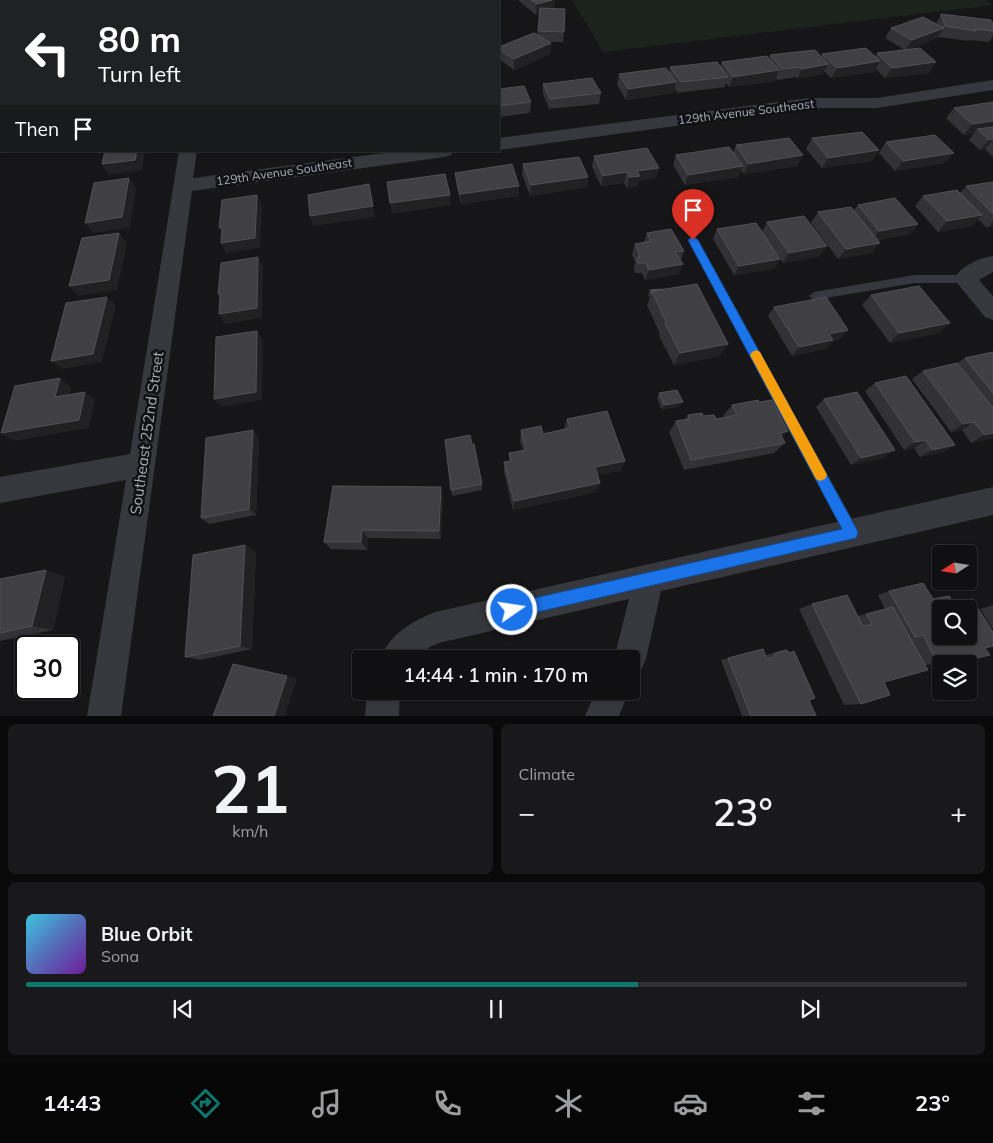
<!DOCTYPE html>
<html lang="en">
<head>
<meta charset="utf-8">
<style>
  body { margin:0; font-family:Mulish,sans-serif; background:#19191b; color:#f1f3f6; height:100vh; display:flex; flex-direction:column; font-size:19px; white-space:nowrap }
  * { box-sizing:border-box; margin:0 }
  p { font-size:16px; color:#9c9d9f }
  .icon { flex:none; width:28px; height:28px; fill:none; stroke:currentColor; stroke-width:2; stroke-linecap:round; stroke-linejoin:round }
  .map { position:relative; height:716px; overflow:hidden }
  .panel { display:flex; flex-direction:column; gap:8px; padding:8px; background:#09090a; flex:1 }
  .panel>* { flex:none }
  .hud { position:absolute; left:0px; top:0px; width:500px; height:152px; box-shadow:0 1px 4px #0004,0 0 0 1px #303032; background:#202124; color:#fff; overflow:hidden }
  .needle { width:32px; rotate:258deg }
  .controls { position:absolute; left:932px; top:545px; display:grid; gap:10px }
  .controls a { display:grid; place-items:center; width:45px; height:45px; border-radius:5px; background:#101012; box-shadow:0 1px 4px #0004,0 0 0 1px #303032; font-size:25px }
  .speed { position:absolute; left:15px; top:635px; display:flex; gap:10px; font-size:25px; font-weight:700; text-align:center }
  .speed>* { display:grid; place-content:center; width:65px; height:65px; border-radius:50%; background:#101012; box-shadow:0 1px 4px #0004,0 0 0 1px #303032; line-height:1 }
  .speed .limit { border:2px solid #111; border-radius:8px; background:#fff; color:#111 }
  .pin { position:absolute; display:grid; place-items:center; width:42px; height:42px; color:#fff; margin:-51px -21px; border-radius:50% 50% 50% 0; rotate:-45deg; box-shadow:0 0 5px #0007 }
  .pin .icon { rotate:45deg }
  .me { position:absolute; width:55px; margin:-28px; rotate:77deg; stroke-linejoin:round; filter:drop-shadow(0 0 4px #0008) }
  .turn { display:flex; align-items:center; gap:18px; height:105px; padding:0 15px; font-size:22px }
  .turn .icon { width:65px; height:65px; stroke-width:2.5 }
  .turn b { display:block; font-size:35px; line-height:42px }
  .then { display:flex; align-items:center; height:48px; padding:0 15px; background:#0003; gap:10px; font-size:19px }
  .big { font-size:38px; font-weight:600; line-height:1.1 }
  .panel .card { flex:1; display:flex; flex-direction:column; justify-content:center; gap:8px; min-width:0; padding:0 18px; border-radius:8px; background:#19191b }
  .panel .dial { align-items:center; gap:0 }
  .dial b { font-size:65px; line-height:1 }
  .song { display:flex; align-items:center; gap:15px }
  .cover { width:60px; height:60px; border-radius:8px; background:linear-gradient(135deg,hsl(190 70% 55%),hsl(280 70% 35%)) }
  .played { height:5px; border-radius:2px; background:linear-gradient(90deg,#0f766e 65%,#303032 65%) }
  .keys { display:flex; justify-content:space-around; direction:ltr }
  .heat { display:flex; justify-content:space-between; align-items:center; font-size:28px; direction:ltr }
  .panel .tiles { flex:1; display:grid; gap:8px; grid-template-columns:1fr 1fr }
  .card:last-child { grid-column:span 2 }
  .trip { position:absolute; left:352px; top:650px; width:288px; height:50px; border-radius:5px; background:#101012; box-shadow:0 1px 4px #0004,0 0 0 1px #303032; font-weight:600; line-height:50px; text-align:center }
  .dock { display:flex; height:80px; justify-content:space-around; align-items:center; background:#060607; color:#9c9d9f }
  .dock .icon { width:35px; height:35px }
  .dock .selected { color:#0f766e }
  .dock b { font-size:22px; color:#f1f3f6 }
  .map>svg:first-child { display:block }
  .green { fill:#1c231d }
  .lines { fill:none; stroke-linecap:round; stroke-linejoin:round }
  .service { fill:#37383d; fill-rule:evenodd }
  .minor { fill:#37383d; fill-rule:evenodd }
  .wall { fill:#323236 }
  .shaded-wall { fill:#212124 }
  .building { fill:#3f3f44; stroke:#4f5156; fill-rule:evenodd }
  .route { fill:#1a73e8; stroke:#114b97 }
  .slow { fill:#f59e0b }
  .labels { text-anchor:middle; stroke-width:5; stroke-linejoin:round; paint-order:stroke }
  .far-street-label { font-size:12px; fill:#a8adb8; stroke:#111113 }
  .street-label { font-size:15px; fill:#a8adb8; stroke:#111113 }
</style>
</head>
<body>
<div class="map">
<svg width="993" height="716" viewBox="0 0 993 716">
  <rect width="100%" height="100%" fill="#161618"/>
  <!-- green -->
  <path class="green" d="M 572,0 L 986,0 L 993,5 L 603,52 Z"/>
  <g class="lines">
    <!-- service -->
    <g class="service">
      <rect x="58" y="0" width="6" height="1"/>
      <rect x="0" y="7" width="1" height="4"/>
      <path d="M 693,236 L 698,240 L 857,528 L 859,533 L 857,538 L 852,540 L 847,538 L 688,240 Z"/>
      <path d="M 915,275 L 965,275 L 970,279 L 965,283 L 915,283 L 814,300 L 809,296 L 814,292 Z"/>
    </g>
    <!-- minor -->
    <g class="minor">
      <path d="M 993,80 L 993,90 L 877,108 L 809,108 L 499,150 L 499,138 L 809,98 L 877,98 Z"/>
      <path d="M 179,151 L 197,151 L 193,178 L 399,151 L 454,151 L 451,155 L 445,157 L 192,191 L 121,716 L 87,716 L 126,480 L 0,503 L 0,477 L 130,454 Z"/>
      <path d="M 993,256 L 993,272 L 979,280 L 993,296 L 993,320 L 985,317 L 954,279 C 961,266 979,258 993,256 Z"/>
      <path d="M 993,487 L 993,515 L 661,591 L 646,659 L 641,670 L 631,675 L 631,659 L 614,659 L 629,599 L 439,643 L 428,648 L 418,659 L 380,659 C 390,634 411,622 435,612 Z"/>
      <path d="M 367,691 L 400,691 L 399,716 L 365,716 Z"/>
      <path d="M 596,691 L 629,691 L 619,716 L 585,716 Z"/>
    </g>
  </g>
  <!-- wall -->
  <g class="wall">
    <rect x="416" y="0" width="33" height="1"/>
    <path d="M 519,0 L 555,0 L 554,8 L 564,32 L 563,42 L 549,42 L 551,43 L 550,54 L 514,70 L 499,59 L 499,47 L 537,35 L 540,14 L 536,15 L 519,1 Z"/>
    <path d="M 941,14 L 993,24 L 993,36 L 989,42 L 970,40 L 969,41 L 939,37 L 938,36 L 937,38 L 906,50 L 929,73 L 885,78 L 876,69 L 874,72 L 831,78 L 824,71 L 823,74 L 797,79 L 796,77 L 778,80 L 776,78 L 775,81 L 729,87 L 726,83 L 725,87 L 677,93 L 675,89 L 674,93 L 626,100 L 617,85 L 619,74 L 669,72 L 670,67 L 720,66 L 722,62 L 769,59 L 770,55 L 821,56 L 822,54 L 875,56 L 877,53 L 905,50 L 885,38 L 891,28 L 936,24 Z"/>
    <path d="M 543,84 L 601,93 L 599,104 L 549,109 L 543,94 Z"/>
    <path d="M 499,89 L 531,102 L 530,113 L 499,117 Z"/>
    <path d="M 993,102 L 993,157 L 985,149 L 980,150 L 969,140 L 974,133 L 964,135 L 946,118 L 954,108 Z"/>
    <path d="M 812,138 L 879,150 L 872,161 L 822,168 L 806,149 Z"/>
    <path d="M 886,142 L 945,163 L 895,171 L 879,153 Z"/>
    <path d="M 736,145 L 798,166 L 744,174 L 741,170 L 738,177 L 685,185 L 673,165 L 676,155 L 733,152 Z"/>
    <path d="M 594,156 L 659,168 L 656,178 L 638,181 L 637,186 L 627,188 L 624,183 L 601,186 L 592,167 Z"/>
    <path d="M 523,164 L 588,177 L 587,187 L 530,196 L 522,174 Z"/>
    <path d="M 455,173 L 519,186 L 519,196 L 461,204 L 456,184 Z"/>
    <path d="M 993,182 L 993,226 L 987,228 L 978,219 L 972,226 L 938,232 L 915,206 L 923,196 L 960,193 L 966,186 Z"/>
    <path d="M 858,205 L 918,224 L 910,234 L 878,240 L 872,253 L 838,259 L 811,223 L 818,212 L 854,210 Z"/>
    <path d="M 767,222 L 820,256 L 783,263 L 771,245 L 780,259 L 774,269 L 734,275 L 713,239 L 717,229 L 762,232 Z"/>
    <path d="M 647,233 L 684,251 L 681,260 L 679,274 L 645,280 L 642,273 L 635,273 L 634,268 L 635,262 L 632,254 L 635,244 L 644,242 Z"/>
    <path d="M 661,289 L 720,356 L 674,365 L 659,336 L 660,334 L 647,305 L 650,298 L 648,295 L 650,290 Z"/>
    <path d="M 871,295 L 939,333 L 890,343 L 862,305 Z"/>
    <path d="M 774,307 L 848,330 L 840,339 L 833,341 L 825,349 L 792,356 L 768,316 Z"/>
    <path d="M 993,352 L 993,438 L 971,443 L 962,430 L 951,432 L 912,379 L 923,371 L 957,363 L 965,358 Z"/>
    <path d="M 875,383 L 955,445 L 943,452 L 920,457 L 914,448 L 904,450 L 865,391 Z"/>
    <path d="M 659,393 L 680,406 L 662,410 L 657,398 Z"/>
    <path d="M 824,399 L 884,458 L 851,465 L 816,407 Z"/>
    <path d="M 759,402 L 788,431 L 782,437 L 785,443 L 774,453 L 684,470 L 669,432 L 676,421 L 685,420 L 688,415 L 703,416 L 716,419 L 724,418 L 723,416 L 732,405 Z"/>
    <path d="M 567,419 L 625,461 L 620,471 L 598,475 L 600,483 L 596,492 L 513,510 L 504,472 L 504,462 L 509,461 L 509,453 L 523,450 L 520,441 L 521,430 L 543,434 L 564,429 Z"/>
    <path d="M 259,438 L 256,515 L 209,524 L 201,518 Z"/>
    <path d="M 472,444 L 482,484 L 482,490 L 452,496 L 451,490 Z"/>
    <path d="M 443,496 L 441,539 L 368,538 L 367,550 L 331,549 L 324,542 Z"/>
    <path d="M 245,545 L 256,553 L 252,649 L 200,660 L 185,657 Z"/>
    <path d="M 65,576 L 53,630 L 0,641 L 0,579 Z"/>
    <path d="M 889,591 L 954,603 L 985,648 L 964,661 L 949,662 L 948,660 L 938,664 L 925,665 L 884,682 L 861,704 L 844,705 L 799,609 L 812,604 L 858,616 L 885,609 L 878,595 Z"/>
    <path d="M 993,605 L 993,629 L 980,609 Z"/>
    <path d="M 763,649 L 766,657 L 766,655 L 786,650 L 790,652 L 794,651 L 809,700 L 816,716 L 742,716 L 721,660 Z"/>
  </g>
  <!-- shaded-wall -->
  <g class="shaded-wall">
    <path d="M 552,0 L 555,0 L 554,9 L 536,15 L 537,4 Z"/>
    <path d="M 944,28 L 937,38 L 905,50 L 912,40 Z"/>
    <path d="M 551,43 L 550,54 L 514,70 L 514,59 Z"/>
    <path d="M 880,61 L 874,72 L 831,78 L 837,68 Z"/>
    <path d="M 936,62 L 929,73 L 885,78 L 892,68 Z"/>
    <path d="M 828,64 L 823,74 L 797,79 L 802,69 Z"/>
    <path d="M 779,70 L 775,81 L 729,87 L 733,77 Z"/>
    <path d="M 676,82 L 674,93 L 626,100 L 628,89 Z"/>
    <path d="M 993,121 L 993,131 L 977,129 L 974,133 L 964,135 L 972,124 Z"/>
    <path d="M 993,139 L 993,140 L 985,149 L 980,150 L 989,140 Z"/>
    <path d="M 879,150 L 872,161 L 822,168 L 828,158 Z"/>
    <path d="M 137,151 L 145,151 L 142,170 L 109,175 L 102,164 Z"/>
    <path d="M 954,153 L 945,163 L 895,171 L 903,161 Z"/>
    <path d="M 803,155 L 798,166 L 744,174 L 748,164 Z"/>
    <path d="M 743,166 L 738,177 L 685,185 L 688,175 Z"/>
    <path d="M 659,168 L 656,178 L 638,181 L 637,186 L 627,188 L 629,177 L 637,171 Z"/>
    <path d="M 627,172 L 624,183 L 601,186 L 603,176 Z"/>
    <path d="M 588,177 L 587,187 L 530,196 L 531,185 Z"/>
    <path d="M 129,178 L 136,188 L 130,228 L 93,233 L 85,223 Z"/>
    <path d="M 369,184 L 375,217 L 313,226 L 310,216 Z"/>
    <path d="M 519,186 L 519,196 L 461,204 L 460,194 Z"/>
    <path d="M 257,195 L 262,206 L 260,248 L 226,253 L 221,243 Z"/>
    <path d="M 450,195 L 451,205 L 392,214 L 390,203 Z"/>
    <path d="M 982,215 L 972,226 L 938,232 L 947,221 Z"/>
    <path d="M 993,221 L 993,226 L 987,228 Z"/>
    <path d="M 918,224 L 910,234 L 872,241 L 879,231 Z"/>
    <path d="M 119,233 L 127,243 L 117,290 L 78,296 L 69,286 Z"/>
    <path d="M 880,243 L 872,253 L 838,259 L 846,249 Z"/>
    <path d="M 827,246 L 820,256 L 783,263 L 789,253 Z"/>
    <path d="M 258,257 L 263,267 L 262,318 L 225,324 L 219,314 Z"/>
    <path d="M 780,259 L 774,269 L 734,275 L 739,266 Z"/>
    <path d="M 683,264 L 679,274 L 645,280 L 649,270 Z"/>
    <path d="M 107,297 L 116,306 L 102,362 L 62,369 L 51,361 Z"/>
    <path d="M 950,323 L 939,333 L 890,343 L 899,333 Z"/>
    <path d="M 848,330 L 840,339 L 833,341 L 825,349 L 792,356 L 799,347 L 829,334 Z"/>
    <path d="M 257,331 L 263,340 L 262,400 L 221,407 L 214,399 Z"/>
    <path d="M 728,344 L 720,356 L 674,365 L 680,353 Z"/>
    <path d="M 60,378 L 71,387 L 67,405 L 55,397 Z"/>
    <path d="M 85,392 L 95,400 L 89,428 L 14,441 L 1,433 Z"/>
    <path d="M 683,402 L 680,406 L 662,410 L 664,405 Z"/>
    <path d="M 974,422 L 962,430 L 951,432 L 963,424 Z"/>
    <path d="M 253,430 L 259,438 L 256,515 L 249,509 Z"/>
    <path d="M 788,431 L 777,442 L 780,433 Z"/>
    <path d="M 993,433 L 993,438 L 971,443 L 984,435 Z"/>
    <path d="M 926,440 L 914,448 L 904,450 L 915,442 Z"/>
    <path d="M 955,445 L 943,452 L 920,457 L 932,450 Z"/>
    <path d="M 895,450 L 884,458 L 851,465 L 861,458 Z"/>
    <path d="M 625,461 L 620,471 L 591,477 L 595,467 Z"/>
    <path d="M 600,483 L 596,492 L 513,510 L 514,501 Z"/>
    <path d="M 441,487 L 443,496 L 441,539 L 439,531 Z"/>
    <path d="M 362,530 L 368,538 L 367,550 L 361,542 Z"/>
    <path d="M 245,545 L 256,553 L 252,649 L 240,646 Z"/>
    <path d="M 46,570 L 65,576 L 53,630 L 32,626 Z"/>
    <path d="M 287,676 L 297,679 L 285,716 L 274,716 Z"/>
  </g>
  <!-- building -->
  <g class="building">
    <rect x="354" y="0" width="32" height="1"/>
    <path d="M 417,0 L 444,0 L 431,1 L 417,1 Z"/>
    <path d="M 531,0 L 552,0 L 537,4 Z"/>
    <path d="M 540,8 L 565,9 L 564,32 L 538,31 Z"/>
    <path d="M 941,14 L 991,20 L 993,24 L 993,31 L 975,29 L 976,31 L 945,26 Z"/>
    <path d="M 923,17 L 944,28 L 912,40 L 891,28 Z"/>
    <path d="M 534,33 L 551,43 L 514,59 L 499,49 L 499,47 Z"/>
    <path d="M 866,48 L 880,61 L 837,68 L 822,54 Z"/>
    <path d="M 920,48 L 936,62 L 892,68 L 877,53 Z"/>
    <path d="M 815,50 L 828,64 L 802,69 L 801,67 L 782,69 L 770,55 Z"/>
    <path d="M 767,56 L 779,70 L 733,77 L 722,62 Z"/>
    <path d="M 717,62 L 728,77 L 681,82 L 670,67 Z"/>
    <path d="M 666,68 L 676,82 L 628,89 L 619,74 Z"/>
    <path d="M 592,78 L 601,93 L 550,99 L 543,84 Z"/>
    <path d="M 524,86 L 531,102 L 499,106 L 499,89 Z"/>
    <path d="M 993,102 L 993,121 L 972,124 L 954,108 Z"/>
    <path d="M 993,127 L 993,139 L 989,140 L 977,129 Z"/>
    <path d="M 862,132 L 879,150 L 828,158 L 812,138 Z"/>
    <path d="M 935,135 L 954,153 L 903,161 L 886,142 Z"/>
    <path d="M 789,138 L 803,155 L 748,164 L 736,145 Z"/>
    <path d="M 729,147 L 743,166 L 688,175 L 676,155 Z"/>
    <path d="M 647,148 L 659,168 L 637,171 L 640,176 L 629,177 L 627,172 L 603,176 L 594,156 Z"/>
    <path d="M 105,151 L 137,151 L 135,160 L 102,164 Z"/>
    <path d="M 579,157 L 588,177 L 531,185 L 523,164 Z"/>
    <path d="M 512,164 L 519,186 L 460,194 L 455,173 Z"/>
    <path d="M 445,174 L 450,195 L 390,203 L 387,182 Z"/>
    <path d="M 129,178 L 122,217 L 85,223 L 94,183 Z"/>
    <path d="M 993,182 L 993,214 L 966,186 Z"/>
    <path d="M 369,184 L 373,206 L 310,216 L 308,195 Z"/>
    <path d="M 957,190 L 982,215 L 947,221 L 923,196 Z"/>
    <path d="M 257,195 L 255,238 L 221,243 L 222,228 L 219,228 L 222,200 Z"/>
    <path d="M 895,198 L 918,224 L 879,231 L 858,205 Z"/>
    <path d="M 851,207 L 880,243 L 846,249 L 818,212 Z"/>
    <path d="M 804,216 L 827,246 L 789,253 L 767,222 Z"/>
    <path d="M 756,223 L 780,259 L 739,266 L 717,229 Z"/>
    <path d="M 671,229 L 684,251 L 675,252 L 683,264 L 649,270 L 646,263 L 638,263 L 637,258 L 640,256 L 635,244 L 651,241 L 647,233 Z"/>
    <path d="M 119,233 L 109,280 L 69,286 L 82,238 Z"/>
    <path d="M 258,257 L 257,308 L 219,314 L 220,294 L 218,294 L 221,263 Z"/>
    <path d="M 697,284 L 728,344 L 680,353 L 665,323 L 666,322 L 652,291 Z"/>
    <path d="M 919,286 L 950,323 L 899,333 L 871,295 Z"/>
    <path d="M 661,289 L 661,290 L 652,291 L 652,294 L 650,290 Z"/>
    <path d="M 107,297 L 93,354 L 51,361 L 66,303 Z"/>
    <path d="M 826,297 L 848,330 L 829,334 L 833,340 L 799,347 L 774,307 Z"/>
    <path d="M 257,331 L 256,392 L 214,399 L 216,337 Z"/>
    <path d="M 993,352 L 993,393 L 965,358 Z"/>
    <path d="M 957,363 L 993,408 L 993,433 L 984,435 L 974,422 L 963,424 L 923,371 Z"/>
    <path d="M 906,376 L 955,445 L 932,450 L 926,440 L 915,442 L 875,383 Z"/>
    <path d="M 60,378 L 55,397 L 85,392 L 79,420 L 1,433 L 15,386 Z"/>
    <path d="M 677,390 L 683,402 L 664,405 L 659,393 Z"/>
    <path d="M 857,392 L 895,450 L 861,458 L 824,399 Z"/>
    <path d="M 758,400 L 759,402 L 772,400 L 788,431 L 780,433 L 785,443 L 691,460 L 676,421 L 689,419 L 688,415 L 702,413 L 703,416 L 714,415 L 716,419 L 737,415 L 732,405 Z"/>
    <path d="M 607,411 L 625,461 L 595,467 L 600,483 L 514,501 L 504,462 L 511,461 L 509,453 L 526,450 L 521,430 L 541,426 L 543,434 L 570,428 L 567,419 Z"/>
    <path d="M 253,430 L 249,509 L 201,518 L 206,438 Z"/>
    <path d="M 470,435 L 472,444 L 474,444 L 482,484 L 451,490 L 445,440 Z"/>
    <path d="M 333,486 L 441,487 L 439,531 L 362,530 L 361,542 L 324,542 Z"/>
    <path d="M 245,545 L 240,646 L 185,657 L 193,555 Z"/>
    <path d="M 46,570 L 32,626 L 0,633 L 0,579 Z"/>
    <path d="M 923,583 L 933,599 L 949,596 L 954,603 L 972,599 L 993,632 L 993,646 L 985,648 L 990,655 L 964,661 L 962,656 L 938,664 L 923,635 L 915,637 L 889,591 ZM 941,609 L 969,609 L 969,636 L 941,636 Z"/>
    <path d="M 847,595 L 863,626 L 872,624 L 866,614 L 893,607 L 928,670 L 884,682 L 890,695 L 861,704 L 812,604 Z"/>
    <path d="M 763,649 L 767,659 L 774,657 L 775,653 L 786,650 L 790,653 L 794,651 L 815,698 L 809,700 L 816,716 L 751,716 L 728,658 Z"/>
    <path d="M 233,664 L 287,676 L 274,716 L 213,716 Z"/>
  </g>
  <!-- route -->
  <path class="route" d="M 693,236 L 698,240 L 856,528 L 858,533 L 856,538 L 512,618 L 507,616 L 505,610 L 507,605 L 512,603 L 842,529 L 688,240 Z"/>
  <!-- slow -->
  <path class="slow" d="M 756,350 L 760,352 L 825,471 L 827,475 L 825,479 L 820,481 L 816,479 L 750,355 L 752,352 Z"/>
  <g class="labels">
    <!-- far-street labels -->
    <g class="far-street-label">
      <text transform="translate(746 112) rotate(-7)" y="4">129th Avenue Southeast</text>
      <text transform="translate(284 172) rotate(-8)" y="4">129th Avenue Southeast</text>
    </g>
    <!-- street labels -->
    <g class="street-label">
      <text transform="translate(147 433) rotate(-82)" y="5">Southeast 252nd Street</text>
    </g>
  </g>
</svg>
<div class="controls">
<a><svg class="needle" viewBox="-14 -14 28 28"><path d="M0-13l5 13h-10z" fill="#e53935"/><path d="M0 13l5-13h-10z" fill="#9c9d9f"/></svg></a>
<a><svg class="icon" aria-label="search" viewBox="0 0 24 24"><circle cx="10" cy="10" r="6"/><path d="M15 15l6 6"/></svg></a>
<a><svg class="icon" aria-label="layers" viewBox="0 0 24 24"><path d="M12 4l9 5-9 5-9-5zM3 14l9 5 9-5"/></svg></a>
</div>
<div class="speed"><div class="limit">30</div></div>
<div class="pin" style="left:693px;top:240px;background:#d93025"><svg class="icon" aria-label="arrive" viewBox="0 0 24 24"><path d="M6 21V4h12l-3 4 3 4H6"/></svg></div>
<svg class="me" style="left:512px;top:610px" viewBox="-20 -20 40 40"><circle r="17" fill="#1a73e8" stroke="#fff" stroke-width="3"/><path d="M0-11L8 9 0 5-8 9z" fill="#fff"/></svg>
<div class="trip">14:44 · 1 min · 170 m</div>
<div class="hud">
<div class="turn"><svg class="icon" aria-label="left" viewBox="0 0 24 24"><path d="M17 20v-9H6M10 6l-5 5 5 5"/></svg><div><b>80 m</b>Turn left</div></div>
<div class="then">Then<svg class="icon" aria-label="arrive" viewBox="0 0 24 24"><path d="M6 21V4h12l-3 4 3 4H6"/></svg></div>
</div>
</div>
<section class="panel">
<div class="tiles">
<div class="card dial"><b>21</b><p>km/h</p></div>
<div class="card"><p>Climate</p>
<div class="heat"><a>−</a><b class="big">23°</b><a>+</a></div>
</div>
<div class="card">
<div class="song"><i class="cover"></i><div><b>Blue Orbit</b><p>Sona</p></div></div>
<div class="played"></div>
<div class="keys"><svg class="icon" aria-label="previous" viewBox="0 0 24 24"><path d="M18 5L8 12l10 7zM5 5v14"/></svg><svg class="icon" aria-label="pause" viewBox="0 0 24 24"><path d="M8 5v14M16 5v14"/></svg><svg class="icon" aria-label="next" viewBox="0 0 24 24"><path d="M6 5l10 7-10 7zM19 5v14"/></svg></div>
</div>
</div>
</section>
<nav class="dock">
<b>14:43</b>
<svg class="icon selected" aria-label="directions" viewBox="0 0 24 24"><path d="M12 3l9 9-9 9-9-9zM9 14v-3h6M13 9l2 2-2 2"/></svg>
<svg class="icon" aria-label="music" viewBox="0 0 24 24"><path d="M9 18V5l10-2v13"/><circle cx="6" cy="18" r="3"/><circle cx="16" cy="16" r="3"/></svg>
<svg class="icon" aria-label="phone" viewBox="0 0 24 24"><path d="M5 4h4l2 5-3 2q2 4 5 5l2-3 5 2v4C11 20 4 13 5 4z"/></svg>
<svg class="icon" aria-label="climate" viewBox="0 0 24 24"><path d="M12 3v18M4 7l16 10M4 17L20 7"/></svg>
<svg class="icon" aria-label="car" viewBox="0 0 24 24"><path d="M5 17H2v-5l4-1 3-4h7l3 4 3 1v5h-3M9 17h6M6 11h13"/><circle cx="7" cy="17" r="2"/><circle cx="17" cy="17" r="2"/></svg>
<svg class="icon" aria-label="filters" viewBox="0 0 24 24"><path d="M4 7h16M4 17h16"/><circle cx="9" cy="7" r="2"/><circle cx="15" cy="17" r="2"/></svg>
<b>23°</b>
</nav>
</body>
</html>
